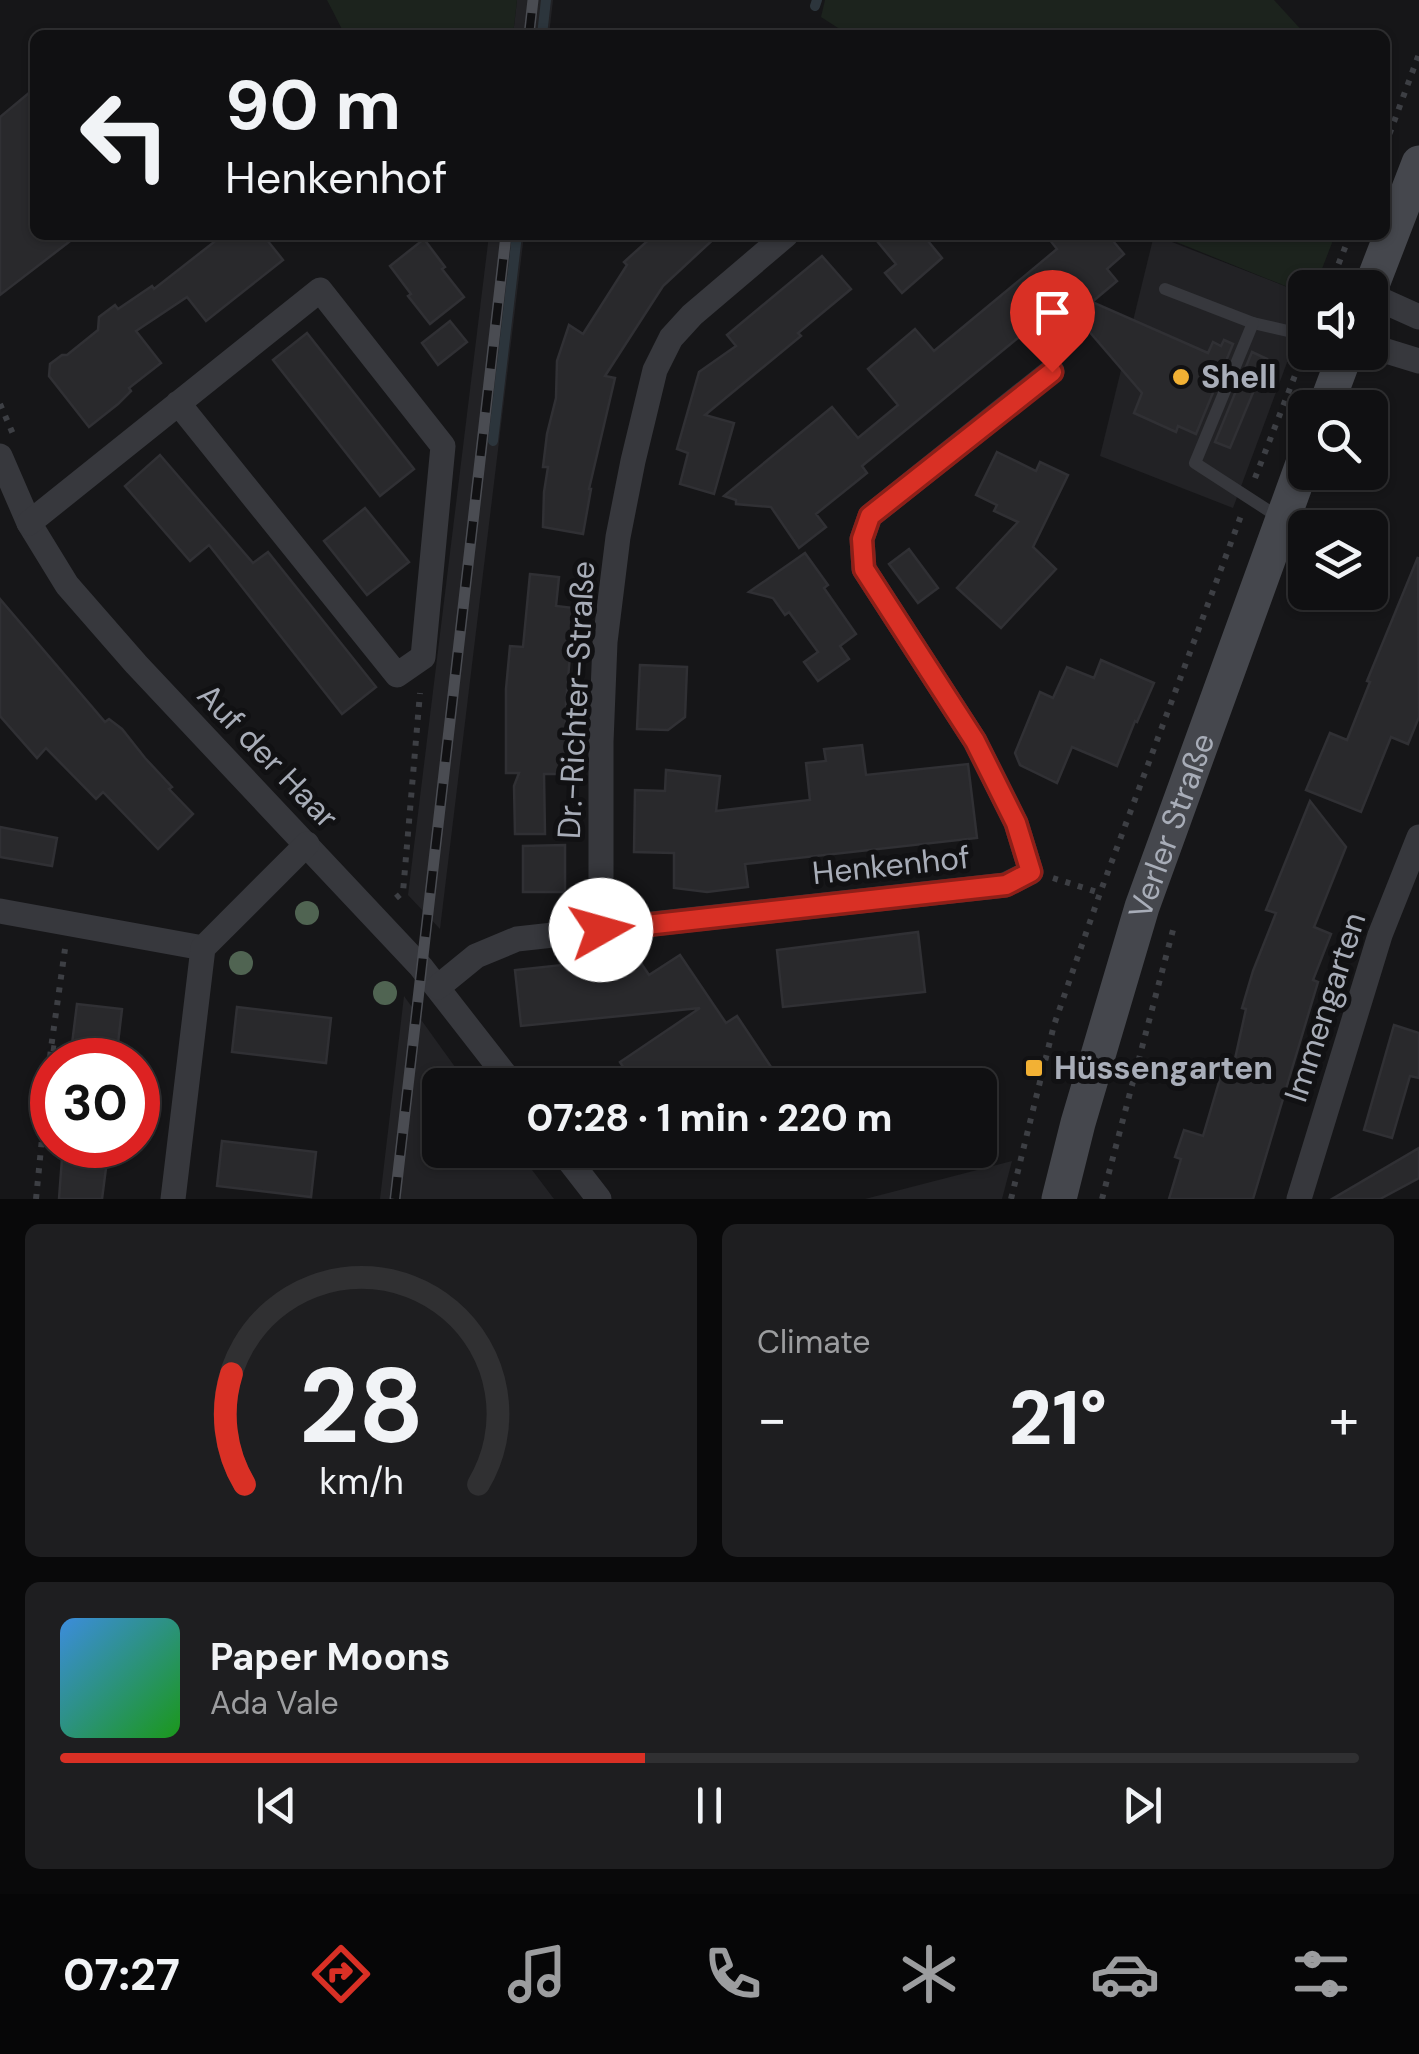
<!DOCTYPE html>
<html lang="en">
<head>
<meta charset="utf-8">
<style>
  body { margin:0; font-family:"DM Sans",sans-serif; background:#1e1e20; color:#f1f3f6; height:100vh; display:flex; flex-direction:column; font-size:38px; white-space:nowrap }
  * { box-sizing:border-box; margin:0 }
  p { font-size:32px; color:#9c9d9f }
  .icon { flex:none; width:55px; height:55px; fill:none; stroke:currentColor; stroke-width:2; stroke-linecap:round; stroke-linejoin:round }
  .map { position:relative; height:1199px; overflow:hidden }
  .panel { display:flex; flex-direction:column; gap:25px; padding:25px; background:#09090a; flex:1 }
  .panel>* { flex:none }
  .hud { position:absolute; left:30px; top:30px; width:1360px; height:210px; border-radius:15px; box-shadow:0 2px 8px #0004,0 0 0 2px #303032; background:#101012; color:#f1f3f6; overflow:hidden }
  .fabs { position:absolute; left:1288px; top:270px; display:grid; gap:20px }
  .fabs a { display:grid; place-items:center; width:100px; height:100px; border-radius:15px; background:#101012; box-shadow:0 2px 8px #0004,0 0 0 2px #303032; font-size:50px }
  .speed { position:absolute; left:30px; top:1038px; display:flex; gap:20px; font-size:50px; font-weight:700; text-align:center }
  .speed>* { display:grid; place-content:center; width:130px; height:130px; border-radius:50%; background:#101012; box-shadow:0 2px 8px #0004,0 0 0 2px #303032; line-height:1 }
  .speed .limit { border:15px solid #d22; background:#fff; color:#111 }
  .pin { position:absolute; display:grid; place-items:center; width:85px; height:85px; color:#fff; margin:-102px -42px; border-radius:50% 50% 50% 0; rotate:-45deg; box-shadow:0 0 10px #0007 }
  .pin .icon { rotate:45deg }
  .me { position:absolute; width:110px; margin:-55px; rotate:83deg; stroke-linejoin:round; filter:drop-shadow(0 0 8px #0008) }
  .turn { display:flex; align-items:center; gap:35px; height:210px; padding:0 30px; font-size:45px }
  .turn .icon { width:130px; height:130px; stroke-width:2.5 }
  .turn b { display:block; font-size:70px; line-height:85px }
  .big { font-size:75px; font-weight:800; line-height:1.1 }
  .panel .widget { flex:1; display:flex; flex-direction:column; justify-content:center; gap:15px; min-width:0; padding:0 35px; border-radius:15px; background:#1e1e20 }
  .panel .dial { align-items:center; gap:0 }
  .dial svg { height:260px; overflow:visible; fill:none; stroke:#303032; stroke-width:7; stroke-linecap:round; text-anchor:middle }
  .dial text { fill:#f1f3f6; stroke:none }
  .song { display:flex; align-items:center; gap:30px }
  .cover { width:120px; height:120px; border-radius:15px; background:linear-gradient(135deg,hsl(210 70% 55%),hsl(120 70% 35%)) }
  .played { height:10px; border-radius:5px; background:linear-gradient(90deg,#d93025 45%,#303032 45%) }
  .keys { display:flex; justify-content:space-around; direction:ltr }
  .heat { display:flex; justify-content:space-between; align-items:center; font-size:55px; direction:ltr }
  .panel .tiles { flex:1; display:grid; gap:25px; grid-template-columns:1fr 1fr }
  .widget:last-child { grid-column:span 2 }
  .trip { position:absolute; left:422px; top:1068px; width:575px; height:100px; border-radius:15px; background:#101012; box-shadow:0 2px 8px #0004,0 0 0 2px #303032; font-weight:800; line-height:100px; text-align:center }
  .tab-bar { display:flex; height:160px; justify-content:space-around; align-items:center; background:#060607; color:#9c9d9f }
  .tab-bar .icon { width:70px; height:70px }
  .tab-bar .current { color:#d93025 }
  .tab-bar b { font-size:45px; color:#f1f3f6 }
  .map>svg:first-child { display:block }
  .built { fill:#222225 }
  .green { fill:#1c231d }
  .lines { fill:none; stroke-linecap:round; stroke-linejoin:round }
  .stream { stroke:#2c353c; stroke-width:10 }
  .building { fill:#29292c; stroke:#303034; stroke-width:2.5 }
  .path { stroke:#3d3f44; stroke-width:6; stroke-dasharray:5 8; stroke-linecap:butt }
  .lane { stroke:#37383d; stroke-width:12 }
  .street { stroke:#37383d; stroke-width:25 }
  .secondary { stroke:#45474d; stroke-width:35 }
  .rail-casing { stroke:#4a4c52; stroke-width:11 }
  .rail { stroke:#111113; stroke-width:8; stroke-dasharray:22; stroke-linecap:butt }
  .tree { fill:#506452 }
  .route-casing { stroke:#8d1f18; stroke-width:25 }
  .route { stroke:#d93025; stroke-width:18 }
  .poi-dot { fill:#f2b134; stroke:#111113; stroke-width:4 }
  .labels { text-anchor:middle; stroke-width:10; stroke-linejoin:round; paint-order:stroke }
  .poi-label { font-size:32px; font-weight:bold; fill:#a8adb8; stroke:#111113; text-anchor:start }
  .street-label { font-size:32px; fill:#a8adb8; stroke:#111113 }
</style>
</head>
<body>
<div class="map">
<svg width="1419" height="1199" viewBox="0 0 1419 1199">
  <rect width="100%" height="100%" fill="#161618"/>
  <!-- built -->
  <g class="built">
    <path d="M 517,0 L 553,0 L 549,35 L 513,35 Z"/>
    <path d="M 489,235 L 524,235 L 440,929 L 408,895 Z"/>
    <path d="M 1154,235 L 1305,294 L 1305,314 L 1233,508 L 1100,456 Z"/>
    <path d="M 404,996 L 468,1085 L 440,1085 L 440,1150 L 517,1150 L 554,1199 L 380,1199 Z"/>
    <path d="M 1012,1161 L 1002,1199 L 865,1199 Z"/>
  </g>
  <!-- green -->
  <g class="green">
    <path d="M 327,0 L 517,0 L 513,35 L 345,35 Z"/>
    <path d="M 825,0 L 1274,0 L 1306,35 L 849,35 L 821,17 Z"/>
    <path d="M 1159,235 L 1335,235 L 1315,287 L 1305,288 L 1305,294 Z"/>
  </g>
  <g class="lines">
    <!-- stream -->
    <g class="stream">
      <path d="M 815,6 L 817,0"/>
      <path d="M 542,35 L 546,0"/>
      <path d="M 493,441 L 517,235"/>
    </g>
  </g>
  <!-- building -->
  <g class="building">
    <path d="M 35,88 L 35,235 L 78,235 L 0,295 L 0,117 Z"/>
    <path d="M 223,235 L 263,235 L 283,260 L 206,321 L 187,297 L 136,331 L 161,363 L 129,388 L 131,391 L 118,404 L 89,427 L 49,376 L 50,364 L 62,355 L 67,355 L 98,330 L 99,317 L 115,305 L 118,309 L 152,286 L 154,289 Z"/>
    <path d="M 654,235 L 718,235 L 663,286 L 605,376 L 615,378 L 589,489 L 591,489 L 583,534 L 543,527 L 544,492 L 548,467 L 543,467 L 547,434 L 556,398 L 557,361 L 569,325 L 583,334 L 627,265 L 624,262 Z"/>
    <path d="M 872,235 L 923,235 L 942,258 L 902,293 L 885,273 L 896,264 Z"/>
    <path d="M 1046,235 L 1108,235 L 1124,254 L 1107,269 L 1117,281 L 1092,302 L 1208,353 L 1213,342 L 1221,346 L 1224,340 L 1233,344 L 1196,434 L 1178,426 L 1176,432 L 1134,413 L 1142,393 L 1063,301 L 862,466 L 867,473 L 816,514 L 826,527 L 799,548 L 771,507 L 736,504 L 736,500 L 724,496 L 832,407 L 858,438 L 898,405 L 868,369 L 915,329 L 934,351 L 1057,249 Z"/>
    <path d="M 424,239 L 445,267 L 442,269 L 464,297 L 430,324 L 408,296 L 411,294 L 390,266 Z"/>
    <path d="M 822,256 L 851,289 L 798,333 L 801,336 L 705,415 L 734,423 L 714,494 L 680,484 L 688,453 L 677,449 L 699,372 L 736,346 L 727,335 Z"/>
    <path d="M 450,321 L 467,342 L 438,365 L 422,343 Z"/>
    <path d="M 307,333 L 414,469 L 380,496 L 273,360 Z"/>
    <path d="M 1252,352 L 1267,359 L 1230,448 L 1215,442 Z"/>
    <path d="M 997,452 L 1036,471 L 1040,462 L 1068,475 L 1033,547 L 1056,569 L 1001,628 L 957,588 L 1018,522 L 994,511 L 997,505 L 976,495 Z"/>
    <path d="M 160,455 L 253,563 L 268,552 L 376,687 L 342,714 L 209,545 L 190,561 L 125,486 Z"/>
    <path d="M 365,508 L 409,562 L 367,595 L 324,541 Z"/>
    <path d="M 909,549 L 938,588 L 918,603 L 889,564 Z"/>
    <path d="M 805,553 L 828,585 L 824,588 L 856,634 L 840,646 L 849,659 L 818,681 L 804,662 L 818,652 L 789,612 L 785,615 L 773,598 L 749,592 Z"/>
    <path d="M 1418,557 L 1419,717 L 1408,744 L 1391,737 L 1361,812 L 1306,790 L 1330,733 L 1347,740 L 1370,682 L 1367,681 Z"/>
    <path d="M 530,574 L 559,577 L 556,606 L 574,608 L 566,702 L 565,774 L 544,774 L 545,834 L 515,834 L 514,786 L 519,773 L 506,773 L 506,689 L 510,646 L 523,647 Z"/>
    <path d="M 0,599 L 105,722 L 109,719 L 122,729 L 145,758 L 172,787 L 169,789 L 193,814 L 158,849 L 103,792 L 96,799 L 46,748 L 37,758 L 0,716 Z"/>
    <path d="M 1101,660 L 1154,683 L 1137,722 L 1135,721 L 1117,766 L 1072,747 L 1057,783 L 1020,765 L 1015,753 L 1040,692 L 1053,698 L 1067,667 L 1094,678 Z"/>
    <path d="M 640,665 L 687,667 L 685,717 L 668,730 L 637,729 Z"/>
    <path d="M 862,745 L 866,775 L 968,764 L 977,838 L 745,864 L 748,887 L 707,892 L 674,888 L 674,853 L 634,852 L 635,790 L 665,791 L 666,770 L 720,776 L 716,811 L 810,800 L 806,763 L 826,761 L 824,749 Z"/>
    <path d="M 1310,801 L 1346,847 L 1314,927 L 1331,934 L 1313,980 L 1318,982 L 1253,1199 L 1169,1199 L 1181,1159 L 1175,1157 L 1184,1130 L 1203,1136 L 1224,1065 L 1233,1068 L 1246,1009 L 1242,1008 L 1253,971 L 1276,913 L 1266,910 Z"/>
    <path d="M 0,827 L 57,838 L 52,866 L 0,857 Z"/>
    <path d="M 565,845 L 565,892 L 523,892 L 523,846 Z"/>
    <path d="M 918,932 L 925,992 L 783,1007 L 777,950 Z"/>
    <path d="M 680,955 L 726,1023 L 737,1016 L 783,1085 L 634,1085 L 620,1062 L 700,1008 L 521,1026 L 515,970 L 637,957 L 649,975 Z"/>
    <path d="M 77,1004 L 122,1009 L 116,1060 L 70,1060 Z"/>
    <path d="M 237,1007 L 331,1018 L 326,1063 L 232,1052 Z"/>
    <path d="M 1394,1025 L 1419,1033 L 1419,1078 L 1410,1076 L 1392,1138 L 1364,1130 Z"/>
    <path d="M 222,1141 L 316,1152 L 311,1197 L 217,1186 Z"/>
    <path d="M 63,1145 L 109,1145 L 102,1199 L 59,1199 Z"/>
    <path d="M 1419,1148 L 1419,1178 L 1380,1199 L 1332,1199 Z"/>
  </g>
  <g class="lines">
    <!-- path -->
    <g class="path">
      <path d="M 1385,146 L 1419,54"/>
      <path d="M 1329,288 L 1350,235"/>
      <path d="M 0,404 L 13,434"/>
      <path d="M 1255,478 L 1303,355"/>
      <path d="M 1053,878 L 1100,893"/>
      <path d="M 396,898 L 403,892 L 420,693"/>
      <path d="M 51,1048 L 66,1050"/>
      <path d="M 36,1199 L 51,1048 L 65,949"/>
      <path d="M 1011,1199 L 1054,1025 L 1100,893 L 1242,513"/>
      <path d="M 1102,1199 L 1173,930"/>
    </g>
    <!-- lane -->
    <g class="lane">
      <path d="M 1165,289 L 1253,323 L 1305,335"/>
      <path d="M 1253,323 L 1195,463 L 1280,518"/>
    </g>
    <!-- street -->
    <g class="street">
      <path d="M 1370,295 L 1419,317"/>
      <path d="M 1370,346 L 1419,361"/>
      <path d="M 0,456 L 29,523 L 67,585 L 136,664 L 421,967 L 513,1085"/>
      <path d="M 29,523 L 320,290 L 443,446 L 423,657 L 397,675 L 178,403"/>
      <path d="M 0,911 L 203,948"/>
      <path d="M 601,930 L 601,742 L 605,642 L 618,537 L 633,461 L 655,370 L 671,338 L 692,315 L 786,235"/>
      <path d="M 438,987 L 476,956 L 517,939 L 1005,885 L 1031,872 L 1016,823 L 975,741 L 864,569 L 862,539 L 870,516 L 1052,371"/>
      <path d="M 561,1150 L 599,1199"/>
      <path d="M 173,1199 L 203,948 L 307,844"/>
      <path d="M 1299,1199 L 1380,935 L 1419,837"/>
    </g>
    <!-- secondary -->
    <g class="secondary">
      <path d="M 1370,290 L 1419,163"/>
      <path d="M 1325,408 L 1346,352"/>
      <path id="s1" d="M 1059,1199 L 1078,1123 L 1142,907 L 1305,458"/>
    </g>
    <!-- rail casing -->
    <g class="rail-casing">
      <g id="rail">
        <path d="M 529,35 L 533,0"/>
        <path d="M 395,1199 L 506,235"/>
      </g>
    </g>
    <!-- rail -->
    <use href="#rail" class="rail"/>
  </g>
  <!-- trees -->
  <g class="tree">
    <circle cx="307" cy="913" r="12"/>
    <circle cx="241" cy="963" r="12"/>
    <circle cx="385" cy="993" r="12"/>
  </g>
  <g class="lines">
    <!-- route casing -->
    <g class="route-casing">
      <path id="route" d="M 601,930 L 1006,885 L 1031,872 L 1016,823 L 975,741 L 864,569 L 862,539 L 870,516 L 1052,372"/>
    </g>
    <!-- route -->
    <use href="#route" class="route"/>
  </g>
  <!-- markers -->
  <g class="poi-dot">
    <circle cx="1181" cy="377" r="10"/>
    <rect x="1024" y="1058" width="20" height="20" rx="5"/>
  </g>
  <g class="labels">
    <!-- poi labels -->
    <g class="poi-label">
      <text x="1201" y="388">Shell</text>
      <text x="1054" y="1079">Hüssengarten</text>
    </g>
    <!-- street labels -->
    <g class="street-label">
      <text transform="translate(576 700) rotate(-87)" y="11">Dr.-Richter-Straße</text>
      <text transform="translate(268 756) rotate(46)" y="11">Auf der Haar</text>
      <text dy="11" stroke="none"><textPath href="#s1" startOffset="390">Verler Straße</textPath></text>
      <text transform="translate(891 865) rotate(-6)" y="11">Henkenhof</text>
      <text transform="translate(1325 1007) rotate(-72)" y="11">Immengarten</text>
    </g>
  </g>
</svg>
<div class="fabs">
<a><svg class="icon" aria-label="sound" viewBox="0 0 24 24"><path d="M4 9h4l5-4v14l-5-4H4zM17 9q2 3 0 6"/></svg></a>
<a><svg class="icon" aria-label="search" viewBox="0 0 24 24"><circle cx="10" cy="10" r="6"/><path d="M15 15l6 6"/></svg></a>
<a><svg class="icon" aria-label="layers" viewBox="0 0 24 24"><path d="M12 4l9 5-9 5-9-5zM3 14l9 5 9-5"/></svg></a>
</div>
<div class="speed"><div class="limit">30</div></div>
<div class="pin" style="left:1052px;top:372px;background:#d93025"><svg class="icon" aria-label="arrive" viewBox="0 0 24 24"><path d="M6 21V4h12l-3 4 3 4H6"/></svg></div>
<svg class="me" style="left:601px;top:930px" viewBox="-20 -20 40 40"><circle r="19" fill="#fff"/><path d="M0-13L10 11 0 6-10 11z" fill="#d93025"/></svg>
<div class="trip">07:28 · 1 min · 220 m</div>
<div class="hud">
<div class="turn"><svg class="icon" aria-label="left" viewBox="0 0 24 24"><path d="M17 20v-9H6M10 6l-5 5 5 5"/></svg><div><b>90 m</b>Henkenhof</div></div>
</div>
</div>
<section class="panel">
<div class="tiles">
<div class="widget dial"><svg viewBox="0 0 100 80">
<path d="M14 69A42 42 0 1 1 86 69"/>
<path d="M14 69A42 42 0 0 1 10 35" stroke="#d93025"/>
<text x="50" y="56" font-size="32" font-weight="700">28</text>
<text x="50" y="72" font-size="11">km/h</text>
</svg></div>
<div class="widget"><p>Climate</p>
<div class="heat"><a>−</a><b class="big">21°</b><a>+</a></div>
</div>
<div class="widget">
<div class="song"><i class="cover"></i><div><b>Paper Moons</b><p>Ada Vale</p></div></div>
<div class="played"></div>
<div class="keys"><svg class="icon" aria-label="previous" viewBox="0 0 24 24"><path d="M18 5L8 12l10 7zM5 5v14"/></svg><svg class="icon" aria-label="pause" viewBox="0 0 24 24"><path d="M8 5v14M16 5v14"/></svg><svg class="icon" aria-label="next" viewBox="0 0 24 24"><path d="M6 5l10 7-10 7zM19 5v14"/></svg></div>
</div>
</div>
</section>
<nav class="tab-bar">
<b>07:27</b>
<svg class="icon current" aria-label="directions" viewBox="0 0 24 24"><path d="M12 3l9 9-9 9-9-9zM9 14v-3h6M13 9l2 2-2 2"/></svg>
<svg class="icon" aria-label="music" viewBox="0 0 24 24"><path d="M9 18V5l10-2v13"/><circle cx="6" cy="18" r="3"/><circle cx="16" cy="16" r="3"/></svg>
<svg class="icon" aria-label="phone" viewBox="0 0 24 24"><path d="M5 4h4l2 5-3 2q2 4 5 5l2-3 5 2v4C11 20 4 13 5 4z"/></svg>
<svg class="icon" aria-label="climate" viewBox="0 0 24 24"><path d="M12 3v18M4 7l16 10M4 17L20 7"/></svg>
<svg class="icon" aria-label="car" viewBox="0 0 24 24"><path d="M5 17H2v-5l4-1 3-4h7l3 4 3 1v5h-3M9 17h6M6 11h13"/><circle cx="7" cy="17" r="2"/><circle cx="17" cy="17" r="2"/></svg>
<svg class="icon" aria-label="filters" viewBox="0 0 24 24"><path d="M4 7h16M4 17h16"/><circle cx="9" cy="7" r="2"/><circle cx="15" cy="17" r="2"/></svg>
</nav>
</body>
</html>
